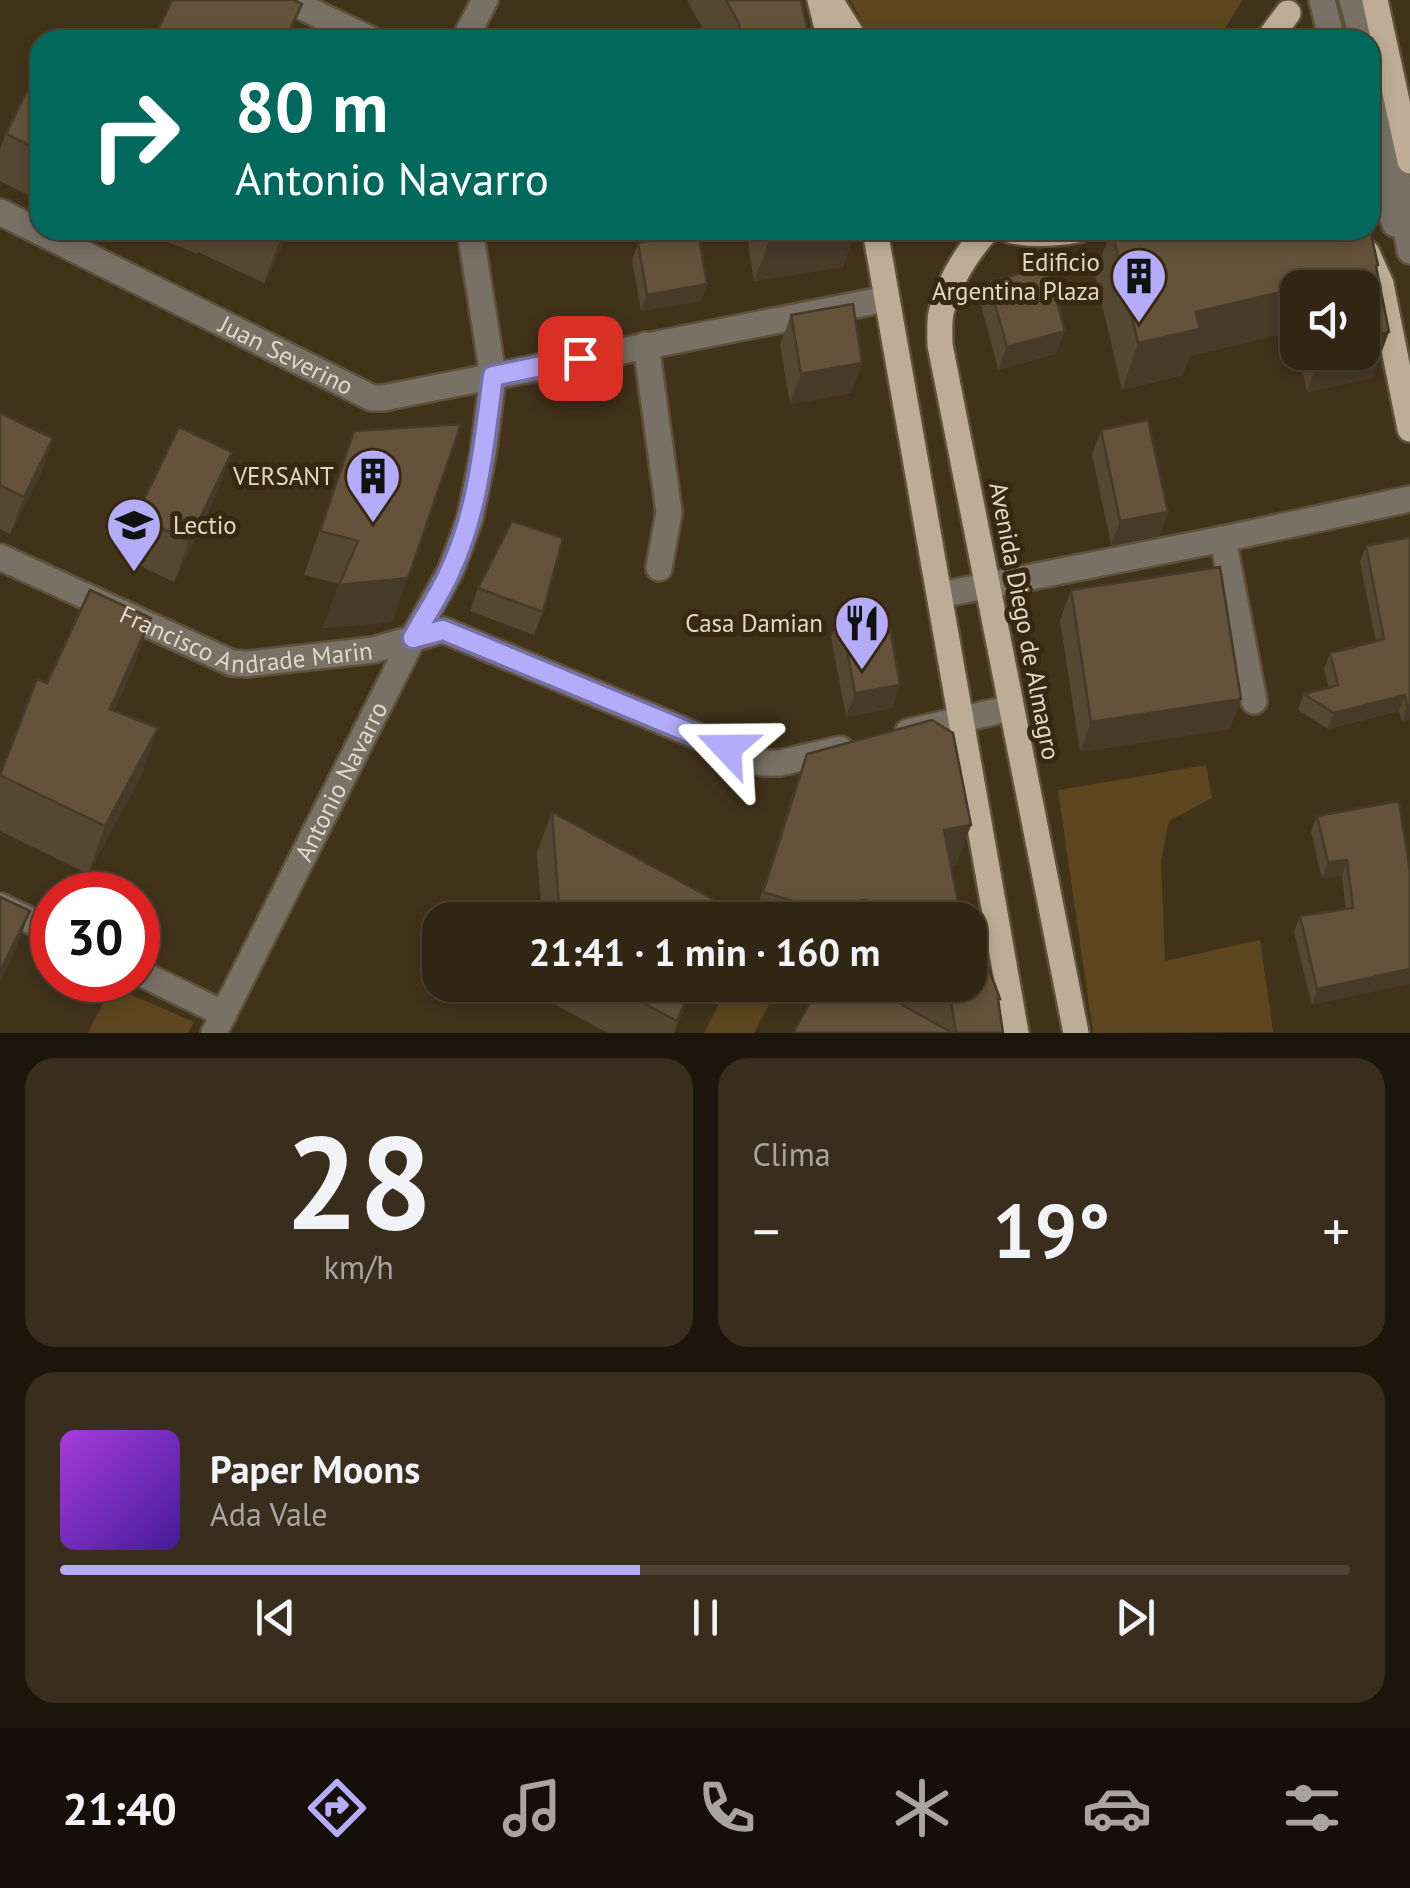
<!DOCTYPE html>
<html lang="es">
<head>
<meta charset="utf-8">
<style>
  body { margin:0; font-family:"PT Sans",sans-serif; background:#392e1d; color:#f1f3f6; height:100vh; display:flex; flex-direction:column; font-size:38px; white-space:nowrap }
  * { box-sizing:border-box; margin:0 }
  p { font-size:32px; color:#a8a5a0 }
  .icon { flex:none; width:55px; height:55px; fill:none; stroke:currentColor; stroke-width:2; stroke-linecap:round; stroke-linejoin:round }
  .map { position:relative; height:1033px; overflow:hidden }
  .panel { display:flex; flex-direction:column; gap:25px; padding:25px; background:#1b150b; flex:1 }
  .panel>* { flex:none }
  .top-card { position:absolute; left:30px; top:30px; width:1350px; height:210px; border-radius:30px; box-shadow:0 5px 15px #0003,0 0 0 2px #4c4334; background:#00695c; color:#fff; overflow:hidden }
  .tools { position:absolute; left:1280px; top:270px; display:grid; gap:20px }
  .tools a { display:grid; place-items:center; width:100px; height:100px; border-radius:20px; background:#312614; box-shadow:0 5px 15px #0003,0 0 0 2px #4c4334; font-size:50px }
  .speed { position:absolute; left:30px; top:872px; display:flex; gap:20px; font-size:50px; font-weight:700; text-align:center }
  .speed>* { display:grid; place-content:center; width:130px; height:130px; border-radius:50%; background:#312614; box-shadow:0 5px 15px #0003,0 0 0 2px #4c4334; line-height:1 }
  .speed .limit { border:15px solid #d22; background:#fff; color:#111 }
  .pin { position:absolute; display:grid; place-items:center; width:85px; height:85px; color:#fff; margin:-42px; border-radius:20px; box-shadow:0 5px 15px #0006 }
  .me { position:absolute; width:110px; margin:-55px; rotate:293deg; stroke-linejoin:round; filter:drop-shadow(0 0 8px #0008) }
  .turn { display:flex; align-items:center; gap:35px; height:210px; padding:0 40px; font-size:45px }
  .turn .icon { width:130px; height:130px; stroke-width:2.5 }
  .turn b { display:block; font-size:70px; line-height:85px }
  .big { font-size:75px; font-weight:700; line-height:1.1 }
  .panel .card { flex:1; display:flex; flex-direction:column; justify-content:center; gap:15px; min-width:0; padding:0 35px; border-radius:30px; background:#392e1d }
  .panel .dial { align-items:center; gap:0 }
  .dial b { font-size:130px; line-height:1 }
  .song { display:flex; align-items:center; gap:30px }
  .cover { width:120px; height:120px; border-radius:15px; background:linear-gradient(135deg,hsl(280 70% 55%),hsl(260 70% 35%)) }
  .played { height:10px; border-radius:5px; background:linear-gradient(90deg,#b4acf9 45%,#4c4334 45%) }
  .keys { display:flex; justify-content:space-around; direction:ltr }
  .heat { display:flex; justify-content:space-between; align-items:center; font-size:55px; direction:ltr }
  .panel .tiles { flex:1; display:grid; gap:25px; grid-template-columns:1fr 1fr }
  .card:last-child { grid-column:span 2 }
  .trip { position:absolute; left:422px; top:902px; width:565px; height:100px; border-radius:30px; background:#312614; box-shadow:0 5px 15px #0003,0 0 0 2px #4c4334; font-weight:700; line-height:100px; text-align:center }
  .dock { display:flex; height:160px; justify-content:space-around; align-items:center; background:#140f08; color:#a8a5a0 }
  .dock .icon { width:70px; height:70px }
  .dock .current { color:#b4acf9 }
  .dock b { font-size:45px; color:#f1f3f6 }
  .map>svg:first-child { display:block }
  .green { fill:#5d461f }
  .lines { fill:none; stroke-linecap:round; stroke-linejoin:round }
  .minor-casing { stroke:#5e5039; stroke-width:30 }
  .major-casing { stroke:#5e5039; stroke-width:30 }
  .minor { stroke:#797166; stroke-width:25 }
  .major { stroke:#bdad96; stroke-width:25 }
  .wall { fill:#564732 }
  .shaded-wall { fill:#463a29 }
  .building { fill:#64533a; stroke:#463a29; stroke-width:2.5 }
  .route-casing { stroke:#7570a2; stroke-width:25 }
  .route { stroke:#b4acf9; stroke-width:18 }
  .labels { text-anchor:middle; stroke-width:10; stroke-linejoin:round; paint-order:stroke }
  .poi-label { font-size:25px; fill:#e0d7c8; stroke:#37280f; text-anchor:end }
  .street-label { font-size:25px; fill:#e0d7c8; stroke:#37280f }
</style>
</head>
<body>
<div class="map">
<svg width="1410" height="1033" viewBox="0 0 1410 1033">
  <rect width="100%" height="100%" fill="#41321a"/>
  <!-- green -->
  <g class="green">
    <path d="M 850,0 L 1242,0 L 1218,40 L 872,40 Z"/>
    <path d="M 1206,765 L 1212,798 L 1169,821 L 1161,860 L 1165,961 L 1260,940 L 1273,1032 L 1093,1033 L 1058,790 Z"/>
    <path d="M 729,985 L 749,985 L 773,997 L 754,1033 L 704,1033 Z"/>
    <path d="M 111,986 L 194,1022 L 188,1033 L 88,1033 Z"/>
  </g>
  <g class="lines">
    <!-- minor casing -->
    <g class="minor-casing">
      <g id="minor">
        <path d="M 287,0 L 372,40"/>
        <path d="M 1322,0 L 1332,40"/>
        <path d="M 1352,0 L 1363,40"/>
        <path d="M 464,40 L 485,0"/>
        <path d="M 1370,65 L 1390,136 L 1410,251"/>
        <path d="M 1370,165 L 1395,224"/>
        <path id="s1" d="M 0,212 L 372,398 L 383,398 L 886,299"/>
        <path d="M 646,345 L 669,512 L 659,568"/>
        <path d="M 1223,539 L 1254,701"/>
        <path id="s2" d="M 0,557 L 232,663 L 247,664 L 373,650 L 443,630 L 762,763 L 780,763 L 840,749"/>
        <path d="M 940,595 L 1223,539 L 1410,499"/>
        <path d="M 908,732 L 1011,708"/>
        <path d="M 0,906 L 52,931"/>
        <path d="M 138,972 L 224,1014"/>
        <path id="s3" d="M 214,1033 L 413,638 L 451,570 L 470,518 L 483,455 L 493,376 L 470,230"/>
      </g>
    </g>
    <!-- major casing -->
    <g class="major-casing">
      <g id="major">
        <path d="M 820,0 L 830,40"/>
        <path d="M 830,0 L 855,40"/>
        <path d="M 1375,0 L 1410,161"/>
        <path d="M 1268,40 L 1288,13"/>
        <path d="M 875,230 L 1016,1033"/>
        <path d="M 987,230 C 967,253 948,283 941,313 C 939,323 940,335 940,345 L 1076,1033"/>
        <path d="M 1009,230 C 1032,236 1055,234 1078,230"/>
        <path d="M 1342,230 L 1367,253 L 1381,284 L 1410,429"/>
      </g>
    </g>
    <!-- minor -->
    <use href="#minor" class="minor"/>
    <!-- major -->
    <use href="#major" class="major"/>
  </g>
  <!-- wall -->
  <g class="wall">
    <path d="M 687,0 L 801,0 L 810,40 L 709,40 Z"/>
    <path d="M 40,64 L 40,201 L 0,181 L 0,149 L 6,134 Z"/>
    <path d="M 139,230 L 290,230 L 264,283 L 198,252 L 197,254 Z"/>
    <path d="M 746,230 L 856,230 L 843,267 L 754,281 Z"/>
    <path d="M 1111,230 L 1370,230 L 1377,269 L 1372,378 L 1307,392 L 1299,352 L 1362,352 L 1362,288 L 1298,288 L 1298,346 L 1295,331 L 1190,356 L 1183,375 L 1122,390 L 1095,275 Z"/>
    <path d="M 638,243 L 707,284 L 701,301 L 641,311 L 632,259 Z"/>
    <path d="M 989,282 L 1056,354 L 998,370 L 981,305 Z"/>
    <path d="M 791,315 L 862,363 L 851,393 L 790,404 L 780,345 Z"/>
    <path d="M 0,413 L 53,438 L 40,476 L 10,534 L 0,529 Z"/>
    <path d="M 1101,430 L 1168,512 L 1160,535 L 1111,545 L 1092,454 Z"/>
    <path d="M 354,431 L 392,622 L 323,628 L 339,584 L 304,575 Z"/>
    <path d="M 217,493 L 174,582 L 121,557 L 136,516 Z"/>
    <path d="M 1410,537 L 1410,719 L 1402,721 L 1399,711 L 1328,729 L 1298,710 L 1304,694 L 1329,688 L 1324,669 L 1330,653 L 1376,641 L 1360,562 L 1366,546 Z"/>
    <path d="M 478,588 L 543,612 L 534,635 L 470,611 Z"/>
    <path d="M 1071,590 L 1230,729 L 1080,752 L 1060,620 Z"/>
    <path d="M 840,614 L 900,685 L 892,708 L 846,717 L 831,637 Z"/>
    <path d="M 134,666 L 114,710 L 158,728 L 141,776 L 88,874 L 0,831 L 0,774 L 47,683 Z"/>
    <path d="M 807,754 L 971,825 L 956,864 L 951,866 L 959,908 L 954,920 L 753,920 L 793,793 Z"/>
    <path d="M 1399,801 L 1312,1005 L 1294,932 L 1300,916 L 1346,910 L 1342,876 L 1322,878 L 1311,832 L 1317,816 Z"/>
    <path d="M 552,812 L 719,920 L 542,920 L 537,852 Z"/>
    <path d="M 547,985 L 693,985 L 674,1033 L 608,1033 L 548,1001 Z"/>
    <path d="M 868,985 L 970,985 L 998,1004 L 1003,1033 L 793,1033 L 870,988 Z"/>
  </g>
  <!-- shaded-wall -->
  <g class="shaded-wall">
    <path d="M 302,4 L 289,40 L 285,40 Z"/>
    <path d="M 285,230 L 290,230 L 264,283 L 280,240 Z"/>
    <path d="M 827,230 L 856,230 L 843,267 L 754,281 L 770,239 Z"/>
    <path d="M 707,284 L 701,301 L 641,311 L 647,295 Z"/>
    <path d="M 1298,288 L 1298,323 L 1295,331 L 1190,356 L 1183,375 L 1122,390 L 1138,343 L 1196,312 Z"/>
    <path d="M 1065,331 L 1056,354 L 998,370 L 1007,347 Z"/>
    <path d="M 1389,332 L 1372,378 L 1307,392 L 1321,352 L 1362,352 L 1362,337 Z"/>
    <path d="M 862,363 L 851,393 L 790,404 L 801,374 Z"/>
    <path d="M 53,438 L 40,476 L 10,534 L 24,497 Z"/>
    <path d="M 232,452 L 217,493 L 174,582 L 189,541 Z"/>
    <path d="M 1168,512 L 1160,535 L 1111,545 L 1120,521 Z"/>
    <path d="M 408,578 L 392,622 L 323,628 L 339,585 Z"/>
    <path d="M 151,618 L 134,666 L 92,757 L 110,709 Z"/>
    <path d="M 900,685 L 892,708 L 846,717 L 855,693 Z"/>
    <path d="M 1405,695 L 1399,711 L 1328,729 L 1334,713 Z"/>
    <path d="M 1241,699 L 1230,729 L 1080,752 L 1091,722 Z"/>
    <path d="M 1407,705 L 1410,705 L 1410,719 L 1402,721 Z"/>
    <path d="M 158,728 L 141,776 L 88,874 L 105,826 Z"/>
    <path d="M 971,825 L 956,864 L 929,870 L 944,830 Z"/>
    <path d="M 1347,860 L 1342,876 L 1322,878 L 1328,862 Z"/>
    <path d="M 866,900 L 858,920 L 807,920 L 812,907 Z"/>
    <path d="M 959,908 L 954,920 L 938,920 L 941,911 Z"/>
    <path d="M 30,911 L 15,952 L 0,982 L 0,971 Z"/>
    <path d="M 1410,969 L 1410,984 L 1312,1005 L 1317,989 Z"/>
  </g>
  <!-- building -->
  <g class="building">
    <path d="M 172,0 L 294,0 L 302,4 L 285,40 L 153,40 Z"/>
    <path d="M 726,0 L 801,0 L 810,40 L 742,40 L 739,24 Z"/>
    <path d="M 40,64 L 40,150 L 6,134 Z"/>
    <path d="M 259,230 L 285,230 L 280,240 Z"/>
    <path d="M 768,230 L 827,230 L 770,239 Z"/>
    <path d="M 1112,230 L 1370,230 L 1378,265 L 1376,266 L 1389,332 L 1362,337 L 1362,288 L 1312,288 L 1311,285 L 1196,312 L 1200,329 L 1138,343 Z"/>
    <path d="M 698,232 L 707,284 L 647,295 L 638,243 Z"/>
    <path d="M 1047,266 L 1065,331 L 1007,347 L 989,282 Z"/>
    <path d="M 853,304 L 862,363 L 801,374 L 791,315 Z"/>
    <path d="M 0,413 L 53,438 L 24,497 L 0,485 Z"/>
    <path d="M 1148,420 L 1168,512 L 1120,521 L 1101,430 Z"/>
    <path d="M 461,424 L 408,578 L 339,585 L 358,541 L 320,531 L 354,431 Z"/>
    <path d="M 179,427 L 232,452 L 189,541 L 136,516 Z"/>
    <path d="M 512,521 L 563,538 L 543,612 L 478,588 Z"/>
    <path d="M 1410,537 L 1410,705 L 1407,705 L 1405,695 L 1334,713 L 1304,694 L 1338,685 L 1330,653 L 1384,639 L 1366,546 Z"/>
    <path d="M 1220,567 L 1241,699 L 1091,722 L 1071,590 Z"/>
    <path d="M 90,590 L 151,618 L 110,709 L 158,728 L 105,826 L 0,775 L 37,679 L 47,683 Z"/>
    <path d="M 886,605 L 900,685 L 855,693 L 840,614 Z"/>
    <path d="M 932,720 L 953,733 L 971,825 L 944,830 L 959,908 L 941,911 L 949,920 L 868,920 L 866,900 L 812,907 L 763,892 L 807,754 Z"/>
    <path d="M 1399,801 L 1410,872 L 1410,969 L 1317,989 L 1300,916 L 1353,908 L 1347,860 L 1328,862 L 1317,816 Z"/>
    <path d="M 552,812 L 724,905 L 718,920 L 560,920 Z"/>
    <path d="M 0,897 L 30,911 L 0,971 Z"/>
    <path d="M 970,945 L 988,966 L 1000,999 L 998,999 L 1003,1033 L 956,1033 L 950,993 L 938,985 L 970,985 Z"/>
    <path d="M 609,985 L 692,985 L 677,1021 Z"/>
    <path d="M 820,985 L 866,985 L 951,1032 L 951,1033 L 793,1033 Z"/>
  </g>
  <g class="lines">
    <!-- route casing -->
    <g class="route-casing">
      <path id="route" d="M 580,358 L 493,376 C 484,442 479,508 451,569 C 441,593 425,615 413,638 L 443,630 L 727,748"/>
    </g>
    <!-- route -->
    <use href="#route" class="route"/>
  </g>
  <!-- icons -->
  <defs>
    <g id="building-pin" transform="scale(2.875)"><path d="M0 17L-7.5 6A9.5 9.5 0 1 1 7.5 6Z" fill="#b4acf9" stroke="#37280f"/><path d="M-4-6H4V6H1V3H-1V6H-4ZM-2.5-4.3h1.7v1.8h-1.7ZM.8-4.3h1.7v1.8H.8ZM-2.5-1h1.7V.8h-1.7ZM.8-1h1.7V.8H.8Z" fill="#111"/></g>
    <g id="school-pin" transform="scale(2.875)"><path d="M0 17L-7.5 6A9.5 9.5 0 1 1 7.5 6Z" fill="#b4acf9" stroke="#37280f"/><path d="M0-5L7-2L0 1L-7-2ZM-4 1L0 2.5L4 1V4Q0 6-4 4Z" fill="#111"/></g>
    <g id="restaurant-pin" transform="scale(2.875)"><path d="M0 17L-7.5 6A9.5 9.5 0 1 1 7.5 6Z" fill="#b4acf9" stroke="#37280f"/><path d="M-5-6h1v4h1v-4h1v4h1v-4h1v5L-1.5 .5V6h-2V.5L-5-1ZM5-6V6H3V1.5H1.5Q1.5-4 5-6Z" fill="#111"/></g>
  </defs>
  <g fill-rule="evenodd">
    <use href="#building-pin" x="1139" y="276"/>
    <use href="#building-pin" x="373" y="476"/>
    <use href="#school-pin" x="134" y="525"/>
    <use href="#restaurant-pin" x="862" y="623"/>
  </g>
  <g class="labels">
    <!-- poi labels -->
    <g class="poi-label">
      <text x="1100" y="271">Edificio<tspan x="1100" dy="29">Argentina Plaza</tspan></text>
      <text x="334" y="485">VERSANT</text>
      <text x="173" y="534" text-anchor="start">Lectio</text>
      <text x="823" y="632">Casa Damian</text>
    </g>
    <!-- street labels -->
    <g class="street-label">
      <text dy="9" stroke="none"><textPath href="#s1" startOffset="320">Juan Severino</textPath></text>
      <text transform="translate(1025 621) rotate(79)" y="9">Avenida Diego de Almagro</text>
      <text dy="9" stroke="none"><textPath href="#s2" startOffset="265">Francisco Andrade Marin</textPath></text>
      <text dy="9" stroke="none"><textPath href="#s3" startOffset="282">Antonio Navarro</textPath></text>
    </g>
  </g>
</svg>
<div class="tools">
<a><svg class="icon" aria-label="sound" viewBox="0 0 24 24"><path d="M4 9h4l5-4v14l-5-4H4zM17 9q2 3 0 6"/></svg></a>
</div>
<div class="speed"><div class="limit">30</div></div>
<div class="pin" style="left:580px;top:358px;background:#d93025"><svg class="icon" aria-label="arrive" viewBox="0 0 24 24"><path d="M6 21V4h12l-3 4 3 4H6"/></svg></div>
<svg class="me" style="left:727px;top:748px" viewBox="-20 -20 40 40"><path d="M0-17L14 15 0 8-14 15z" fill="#b4acf9" stroke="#fff" stroke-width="4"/></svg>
<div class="trip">21:41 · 1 min · 160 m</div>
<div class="top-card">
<div class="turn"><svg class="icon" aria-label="right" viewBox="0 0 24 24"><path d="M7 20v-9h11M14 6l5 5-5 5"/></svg><div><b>80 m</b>Antonio Navarro</div></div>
</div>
</div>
<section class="panel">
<div class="tiles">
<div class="card dial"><b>28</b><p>km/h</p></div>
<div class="card"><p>Clima</p>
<div class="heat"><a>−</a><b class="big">19°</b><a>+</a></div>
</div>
<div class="card">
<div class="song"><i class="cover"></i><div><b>Paper Moons</b><p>Ada Vale</p></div></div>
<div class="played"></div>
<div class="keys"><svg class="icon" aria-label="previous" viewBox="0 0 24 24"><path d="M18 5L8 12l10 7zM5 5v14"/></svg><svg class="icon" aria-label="pause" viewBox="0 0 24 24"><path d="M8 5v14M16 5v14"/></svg><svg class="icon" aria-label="next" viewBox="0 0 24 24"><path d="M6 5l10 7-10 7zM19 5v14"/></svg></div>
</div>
</div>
</section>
<nav class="dock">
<b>21:40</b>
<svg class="icon current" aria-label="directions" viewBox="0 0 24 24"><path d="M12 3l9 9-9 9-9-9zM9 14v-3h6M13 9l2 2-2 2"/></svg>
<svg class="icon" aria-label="music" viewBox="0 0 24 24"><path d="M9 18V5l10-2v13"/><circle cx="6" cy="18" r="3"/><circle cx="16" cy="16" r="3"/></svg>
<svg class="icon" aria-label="phone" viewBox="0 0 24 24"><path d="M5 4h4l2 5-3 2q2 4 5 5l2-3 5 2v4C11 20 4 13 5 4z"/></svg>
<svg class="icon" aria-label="climate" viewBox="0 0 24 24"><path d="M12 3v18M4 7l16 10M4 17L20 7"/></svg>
<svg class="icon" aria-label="car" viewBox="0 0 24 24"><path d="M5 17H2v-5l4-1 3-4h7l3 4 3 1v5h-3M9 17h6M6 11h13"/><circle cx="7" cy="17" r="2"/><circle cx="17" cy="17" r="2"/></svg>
<svg class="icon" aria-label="filters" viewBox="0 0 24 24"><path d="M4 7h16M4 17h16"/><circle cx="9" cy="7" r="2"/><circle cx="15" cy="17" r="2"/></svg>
</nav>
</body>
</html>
